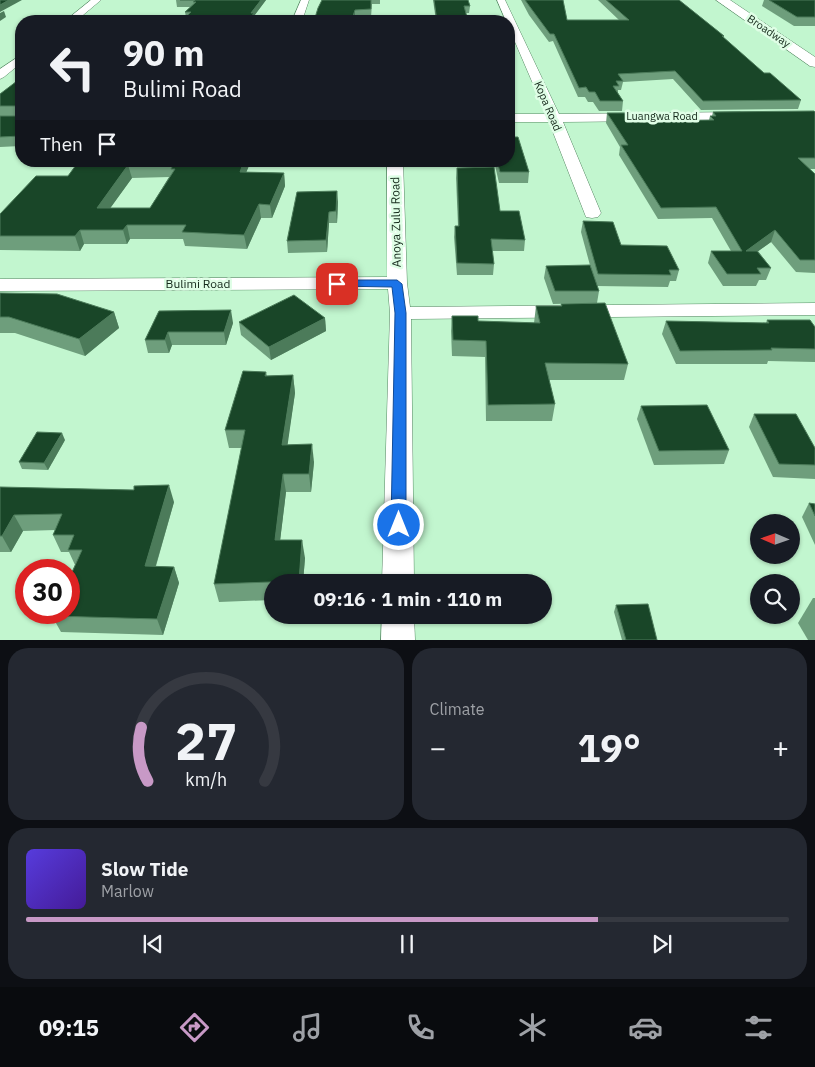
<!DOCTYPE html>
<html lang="en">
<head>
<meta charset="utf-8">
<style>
  body { margin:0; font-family:"IBM Plex Sans",sans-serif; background:#242831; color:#f1f3f6; height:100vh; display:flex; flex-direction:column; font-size:19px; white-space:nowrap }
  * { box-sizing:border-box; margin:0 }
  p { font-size:16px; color:#9ea1a6 }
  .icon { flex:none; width:28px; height:28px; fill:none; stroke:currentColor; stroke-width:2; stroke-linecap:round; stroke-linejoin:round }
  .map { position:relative; height:640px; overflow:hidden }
  .side { display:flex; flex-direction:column; gap:8px; padding:8px; background:#0d0f14; flex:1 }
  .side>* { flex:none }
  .banner { position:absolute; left:15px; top:15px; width:500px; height:152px; border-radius:20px; box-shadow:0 1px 4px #0004; background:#171b24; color:#f1f3f6; overflow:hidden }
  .needle { width:32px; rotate:272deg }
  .controls { position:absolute; left:750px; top:514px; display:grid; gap:10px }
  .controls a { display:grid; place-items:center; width:50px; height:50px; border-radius:50%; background:#171b24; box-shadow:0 1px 4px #0004; font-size:25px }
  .speed { position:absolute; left:15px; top:559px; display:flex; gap:10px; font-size:25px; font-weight:700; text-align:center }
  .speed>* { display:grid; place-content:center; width:65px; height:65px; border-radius:50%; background:#171b24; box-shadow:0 1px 4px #0004; line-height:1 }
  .speed .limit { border:8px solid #d22; background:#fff; color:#111 }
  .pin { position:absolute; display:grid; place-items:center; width:42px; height:42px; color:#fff; margin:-21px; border-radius:10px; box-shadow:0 2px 8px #0006 }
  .me { position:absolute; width:55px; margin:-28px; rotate:0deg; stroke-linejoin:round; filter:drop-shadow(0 0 4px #0008) }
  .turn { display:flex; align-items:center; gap:18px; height:105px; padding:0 25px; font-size:22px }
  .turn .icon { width:65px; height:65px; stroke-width:2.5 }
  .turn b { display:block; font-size:35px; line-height:42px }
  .then { display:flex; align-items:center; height:48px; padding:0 25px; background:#0003; gap:10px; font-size:19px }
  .big { font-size:38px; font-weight:700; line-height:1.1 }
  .side .card { flex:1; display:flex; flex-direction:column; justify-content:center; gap:8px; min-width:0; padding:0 18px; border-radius:20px; background:#242831 }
  .side .dial { align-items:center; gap:0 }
  .dial svg { height:130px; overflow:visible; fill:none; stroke:#363941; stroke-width:7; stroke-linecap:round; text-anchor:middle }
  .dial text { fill:#f1f3f6; stroke:none }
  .song { display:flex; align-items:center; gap:15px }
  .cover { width:60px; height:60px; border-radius:8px; background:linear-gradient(135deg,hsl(250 70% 55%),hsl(260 70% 35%)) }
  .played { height:5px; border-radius:2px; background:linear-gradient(90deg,#c899c6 75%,#363941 75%) }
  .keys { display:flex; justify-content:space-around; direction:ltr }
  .heat { display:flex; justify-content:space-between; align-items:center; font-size:28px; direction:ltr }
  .side .tiles { flex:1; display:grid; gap:8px; grid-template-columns:1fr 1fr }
  .card:last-child { grid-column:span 2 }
  .trip { position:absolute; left:264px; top:574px; width:288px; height:50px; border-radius:25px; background:#171b24; box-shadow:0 1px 4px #0004; font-weight:700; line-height:50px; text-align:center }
  .tab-bar { display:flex; height:80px; justify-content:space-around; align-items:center; background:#090b0e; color:#9ea1a6 }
  .tab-bar .icon { width:35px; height:35px }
  .tab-bar .on { color:#c899c6 }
  .tab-bar b { font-size:22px; color:#f1f3f6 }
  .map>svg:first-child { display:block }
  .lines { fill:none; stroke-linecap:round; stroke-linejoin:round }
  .minor-casing { stroke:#568763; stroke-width:1 }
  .secondary-casing { stroke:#568763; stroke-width:1 }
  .minor { fill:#fff; fill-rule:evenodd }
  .secondary { fill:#fff; fill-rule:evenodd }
  .wall { fill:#6e9e7c; fill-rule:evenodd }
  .shaded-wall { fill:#4c7b5a }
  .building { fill:#194628; stroke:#4c7b5a; fill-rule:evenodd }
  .route { fill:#1a73e8; stroke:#114b97 }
  .labels { text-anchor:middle; stroke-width:5; stroke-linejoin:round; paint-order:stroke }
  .far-street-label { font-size:11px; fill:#14281a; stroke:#dffee6 }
  .street-label { font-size:12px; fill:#14281a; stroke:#dffee6 }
</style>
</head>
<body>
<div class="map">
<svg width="815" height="640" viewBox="0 0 815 640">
  <rect width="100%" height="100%" fill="#c2f6cf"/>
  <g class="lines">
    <!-- minor casing -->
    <g class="minor-casing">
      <g id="minor">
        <path d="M 91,0 L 101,0 L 76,21 L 65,21 Z"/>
        <path d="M 301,0 L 309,0 L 302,21 L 292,21 Z"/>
        <path d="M 497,0 L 505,0 L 559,114 L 740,112 L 747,116 L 740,120 L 563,122 L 601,213 L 598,217 L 592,218 L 586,217 L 549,122 L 509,122 L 509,114 L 546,114 L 509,28 L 509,21 L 506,21 Z"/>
        <path d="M 21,55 L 21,63 L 4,77 L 0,79 L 0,69 Z"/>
        <path d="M 387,161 L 403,161 L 407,283 L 410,307 L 815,303 L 815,315 L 411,319 L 414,582 L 382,582 L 390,313 L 388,289 L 0,291 L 0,279 L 387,277 Z"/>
        <path d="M 382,615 L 414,615 L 415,640 L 381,640 Z"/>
      </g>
    </g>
    <!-- secondary casing -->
    <g class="secondary-casing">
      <path id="secondary" d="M 716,0 L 730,0 L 815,57 L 815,67 L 810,66 Z"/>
    </g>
    <!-- minor -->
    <use href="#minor" class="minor"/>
    <!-- secondary -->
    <use href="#secondary" class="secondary"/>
  </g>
  <!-- wall -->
  <g class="wall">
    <path d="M 176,0 L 266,0 L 254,16 L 255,20 L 253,21 L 182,21 L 186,17 L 185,12 L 191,7 L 177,7 Z"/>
    <path d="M 322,0 L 380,0 L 380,4 L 372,4 L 371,17 L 355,17 L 354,21 L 314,21 Z"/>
    <path d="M 433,0 L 468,0 L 470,6 L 469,13 L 466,13 L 468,21 L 436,21 Z"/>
    <path d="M 521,0 L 563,0 L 567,20 L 619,20 L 598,0 L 679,0 L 724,36 L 724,38 L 764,73 L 801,100 L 798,109 L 701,110 L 673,79 L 623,82 L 621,90 L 618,90 L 618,93 L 623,101 L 622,111 L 599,111 L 593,102 L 588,102 L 585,97 L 578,97 L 553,41 L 549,42 L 529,15 Z"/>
    <path d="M 764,0 L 815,0 L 815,26 L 794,26 L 762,6 Z"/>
    <path d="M 21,78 L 21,146 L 0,147 L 0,116 L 19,116 L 0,116 L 0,94 Z"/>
    <path d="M 713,112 L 815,112 L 815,169 L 809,169 L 815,174 L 815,273 L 796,272 L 771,242 L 758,251 L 771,268 L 766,280 L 759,280 L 756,286 L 723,286 L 708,263 L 711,251 L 731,251 L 712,218 L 658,219 L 619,155 L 620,147 L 606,123 L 607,113 L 637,121 L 709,120 L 710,116 L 712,116 Z"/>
    <path d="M 79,161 L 251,161 L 246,172 L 284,173 L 285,186 L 272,218 L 261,218 L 247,249 L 185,246 L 183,239 L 130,239 L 127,244 L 84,244 L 80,251 L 0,250 L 0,214 L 68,176 ZM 169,177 L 150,208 L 110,208 L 132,178 Z"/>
    <path d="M 494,161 L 509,161 L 529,172 L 528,183 L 499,183 Z"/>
    <path d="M 457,168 L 500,211 L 525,240 L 524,251 L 492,251 L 494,264 L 493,275 L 457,275 L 454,237 L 455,226 L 458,226 L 456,178 Z"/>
    <path d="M 338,202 L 337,223 L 329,223 L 327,252 L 288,253 L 287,241 Z"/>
    <path d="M 583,221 L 621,245 L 679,270 L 676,281 L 670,281 L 668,287 L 597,286 L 599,291 L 597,303 L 553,304 L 544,278 L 546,266 L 591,269 L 581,232 Z"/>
    <path d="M 0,293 L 114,312 L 119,328 L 85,356 L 15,333 L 0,333 Z"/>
    <path d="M 561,304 L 628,364 L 624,380 L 549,380 L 555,404 L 552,421 L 486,421 L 485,357 L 452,356 L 451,331 L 452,316 L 478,321 L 534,323 L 536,306 L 561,306 Z"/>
    <path d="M 159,311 L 233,323 L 226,345 L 172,345 L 169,353 L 148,353 L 145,340 Z"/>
    <path d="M 325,318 L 326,331 L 271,360 L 241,335 L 239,322 Z"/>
    <path d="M 767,320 L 815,327 L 815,362 L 768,361 L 767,364 L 676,364 L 662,334 L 666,321 L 766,323 Z"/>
    <path d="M 266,372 L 267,376 L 293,375 L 295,393 L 287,445 L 314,462 L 311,492 L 286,492 L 280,540 L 305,558 L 303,582 L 272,582 L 272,600 L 219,602 L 214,584 L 242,448 L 229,448 L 225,430 Z"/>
    <path d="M 641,406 L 729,450 L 724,464 L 654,465 L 637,419 Z"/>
    <path d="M 754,414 L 815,448 L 815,479 L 773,477 L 749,427 Z"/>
    <path d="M 65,440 L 48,470 L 22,469 L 19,462 Z"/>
    <path d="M 0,487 L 174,502 L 156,566 L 174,567 L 179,583 L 163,635 L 61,632 L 52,616 L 75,565 L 69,552 L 61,552 L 53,535 L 55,530 L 23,531 L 11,552 L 0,552 Z"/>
    <path d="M 809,503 L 815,504 L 815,545 L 802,517 Z"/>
    <path d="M 813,598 L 815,598 L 815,640 L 808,640 L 798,623 Z"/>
    <path d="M 616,605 L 657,640 L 622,640 L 614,612 Z"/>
  </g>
  <!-- shaded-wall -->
  <g class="shaded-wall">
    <path d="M 9,0 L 22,0 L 0,12 L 0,5 Z"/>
    <path d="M 261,0 L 266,0 L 254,16 L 255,20 L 253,21 L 248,21 L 251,13 Z"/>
    <path d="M 355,10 L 355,17 L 354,21 L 352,21 Z"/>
    <path d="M 4,11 L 6,17 L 0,21 L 0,13 Z"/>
    <path d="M 244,161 L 251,161 L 241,185 L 240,172 Z"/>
    <path d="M 128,165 L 132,178 L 101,221 L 97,208 Z"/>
    <path d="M 284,173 L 285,186 L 272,218 L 270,205 Z"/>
    <path d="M 337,191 L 338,202 L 337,223 L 336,211 Z"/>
    <path d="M 259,204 L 261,218 L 247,249 L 244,235 Z"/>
    <path d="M 329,212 L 329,223 L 327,252 L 326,240 Z"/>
    <path d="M 127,225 L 130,239 L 127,244 L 123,230 Z"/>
    <path d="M 80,230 L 84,244 L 80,251 L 75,236 Z"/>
    <path d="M 775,230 L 771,242 L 742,263 L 746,251 Z"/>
    <path d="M 231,310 L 233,323 L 226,345 L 224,332 Z"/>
    <path d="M 114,312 L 119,328 L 85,356 L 79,339 Z"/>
    <path d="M 325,318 L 326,331 L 271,360 L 269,347 Z"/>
    <path d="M 168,332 L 172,345 L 169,353 L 165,340 Z"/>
    <path d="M 293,375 L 295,393 L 285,463 L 282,445 Z"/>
    <path d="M 62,433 L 65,440 L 48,470 L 44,463 Z"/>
    <path d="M 312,444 L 314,462 L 311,492 L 309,474 Z"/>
    <path d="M 283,474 L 286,492 L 278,558 L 275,540 Z"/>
    <path d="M 169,485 L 174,502 L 151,582 L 145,566 Z"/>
    <path d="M 14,515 L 23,531 L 11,552 L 2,536 Z"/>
    <path d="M 302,540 L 305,558 L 303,582 L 299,582 Z"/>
    <path d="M 174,567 L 179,583 L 163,635 L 157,619 Z"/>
  </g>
  <!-- building -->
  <g class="building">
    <path d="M 0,0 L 9,0 L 0,5 Z"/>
    <path d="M 180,0 L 261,0 L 251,13 L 254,13 L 248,21 L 182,21 L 191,12 L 185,12 L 196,2 L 193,2 L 195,0 Z"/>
    <path d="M 322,0 L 371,0 L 371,9 L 355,10 L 352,19 L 342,19 L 342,21 L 314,21 L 318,8 Z"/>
    <path d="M 434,0 L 468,0 L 470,6 L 464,6 L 468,21 L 437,21 Z"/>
    <path d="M 525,0 L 563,0 L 567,20 L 629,20 L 606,0 L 679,0 L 724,36 L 722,36 L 764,73 L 770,73 L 801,100 L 703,101 L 675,71 L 618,74 L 623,81 L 616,81 L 619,86 L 613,86 L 623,101 L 600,101 L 595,92 L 589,92 L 586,87 L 579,88 L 554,34 L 550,34 L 530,7 Z"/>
    <path d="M 769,0 L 815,0 L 815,17 L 797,17 Z"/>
    <path d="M 21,78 L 21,136 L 0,137 L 0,116 L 19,116 L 19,106 L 0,106 L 0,94 Z"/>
    <path d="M 814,111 L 815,112 L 815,158 L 798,158 L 815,174 L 815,260 L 800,260 L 775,230 L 746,251 L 757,251 L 771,268 L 757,268 L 761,274 L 727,274 L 711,251 L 742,251 L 716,207 L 661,208 L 621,145 L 628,145 L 607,113 L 631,113 L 637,121 L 714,120 L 710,116 L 716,116 L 713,112 Z"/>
    <path d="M 509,137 L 518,137 L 529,172 L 500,172 L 497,161 L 509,161 Z"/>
    <path d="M 79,161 L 244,161 L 240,172 L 284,173 L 270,205 L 259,204 L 244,235 L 182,232 L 186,225 L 127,225 L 123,230 L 80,230 L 75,236 L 0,236 L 0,214 L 36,176 L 68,176 ZM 128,165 L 173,165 L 171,169 L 175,169 L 150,208 L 97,208 Z"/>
    <path d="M 494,167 L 500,211 L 519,211 L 525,240 L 491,239 L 494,264 L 457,263 L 455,226 L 459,226 L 457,168 Z"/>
    <path d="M 337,191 L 336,211 L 329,212 L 326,240 L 287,241 L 297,192 Z"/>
    <path d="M 583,221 L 613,222 L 621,245 L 667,246 L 679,270 L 669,270 L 671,275 L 598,274 Z"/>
    <path d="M 590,265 L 599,291 L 555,291 L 546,266 Z"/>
    <path d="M 0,293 L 57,294 L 114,312 L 79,339 L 9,317 L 0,317 Z"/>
    <path d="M 294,295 L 325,318 L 269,347 L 239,322 Z"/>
    <path d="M 605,303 L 628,364 L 545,363 L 555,404 L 488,405 L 486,341 L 453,340 L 452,316 L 478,316 L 478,321 L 540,323 L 536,306 L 562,306 L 561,304 Z"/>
    <path d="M 231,310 L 224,332 L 168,332 L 165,340 L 145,340 L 159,311 Z"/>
    <path d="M 767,320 L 810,320 L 815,327 L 815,349 L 771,348 L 772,350 L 680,351 L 666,321 L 769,323 Z"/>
    <path d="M 243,371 L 266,372 L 265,376 L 293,375 L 282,445 L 312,444 L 309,474 L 283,474 L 275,540 L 302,540 L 299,581 L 214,584 L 245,430 L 225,430 Z"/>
    <path d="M 707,405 L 729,450 L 659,451 L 641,406 Z"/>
    <path d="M 754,414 L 796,414 L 815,448 L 815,465 L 779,464 Z"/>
    <path d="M 37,432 L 62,433 L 44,463 L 19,462 Z"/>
    <path d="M 169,485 L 145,566 L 174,567 L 157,619 L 52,616 L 54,612 L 69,612 L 69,579 L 82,550 L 68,550 L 74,535 L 53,535 L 62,514 L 14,515 L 2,536 L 0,536 L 0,487 L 134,490 L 134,486 Z"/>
    <path d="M 809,503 L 815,504 L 815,516 Z"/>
    <path d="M 648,604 L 657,640 L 626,640 L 616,605 Z"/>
  </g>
  <!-- route -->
  <path class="route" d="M 337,280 L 397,280 L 402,284 L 406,313 L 406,525 L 404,529 L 399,531 L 393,529 L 391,525 L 395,313 L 392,287 L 334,286 L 332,284 L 334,281 Z"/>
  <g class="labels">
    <!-- far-street labels -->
    <g class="far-street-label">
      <text transform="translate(769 31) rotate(34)" y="4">Broadway</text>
      <text transform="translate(548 106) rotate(67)" y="4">Kopa Road</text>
      <text x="662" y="120">Luangwa Road</text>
    </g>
    <!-- street labels -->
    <g class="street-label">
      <text transform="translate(396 222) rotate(-91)" y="4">Anoya Zulu Road</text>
      <text x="198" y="288">Bulimi Road</text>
    </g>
  </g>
</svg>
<div class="controls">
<a><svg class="needle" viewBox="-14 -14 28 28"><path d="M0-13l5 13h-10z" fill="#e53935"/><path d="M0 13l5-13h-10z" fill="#9ea1a6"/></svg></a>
<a><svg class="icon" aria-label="search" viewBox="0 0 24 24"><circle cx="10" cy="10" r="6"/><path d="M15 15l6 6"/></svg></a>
</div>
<div class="speed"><div class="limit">30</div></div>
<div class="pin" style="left:337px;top:284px;background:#d93025"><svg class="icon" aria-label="arrive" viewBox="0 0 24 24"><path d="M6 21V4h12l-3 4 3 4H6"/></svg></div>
<svg class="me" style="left:399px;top:525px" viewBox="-20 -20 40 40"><circle r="17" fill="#1a73e8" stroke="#fff" stroke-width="3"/><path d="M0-11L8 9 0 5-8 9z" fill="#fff"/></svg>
<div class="trip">09:16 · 1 min · 110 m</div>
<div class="banner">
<div class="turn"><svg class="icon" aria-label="left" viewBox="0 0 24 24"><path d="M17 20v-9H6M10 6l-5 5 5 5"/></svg><div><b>90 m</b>Bulimi Road</div></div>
<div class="then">Then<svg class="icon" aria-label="arrive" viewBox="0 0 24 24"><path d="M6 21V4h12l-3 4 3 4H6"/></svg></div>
</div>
</div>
<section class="side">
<div class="tiles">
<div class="card dial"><svg viewBox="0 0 100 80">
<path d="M14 69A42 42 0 1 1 86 69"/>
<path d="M14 69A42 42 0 0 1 10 36" stroke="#c899c6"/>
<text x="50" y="56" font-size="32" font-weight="700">27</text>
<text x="50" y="72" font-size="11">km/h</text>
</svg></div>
<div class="card"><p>Climate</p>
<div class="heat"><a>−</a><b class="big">19°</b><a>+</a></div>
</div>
<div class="card">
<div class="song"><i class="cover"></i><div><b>Slow Tide</b><p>Marlow</p></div></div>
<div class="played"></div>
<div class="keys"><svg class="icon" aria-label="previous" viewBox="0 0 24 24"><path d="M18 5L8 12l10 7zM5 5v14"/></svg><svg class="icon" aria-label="pause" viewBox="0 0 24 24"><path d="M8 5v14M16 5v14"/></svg><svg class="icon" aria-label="next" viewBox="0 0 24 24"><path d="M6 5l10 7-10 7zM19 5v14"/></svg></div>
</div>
</div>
</section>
<nav class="tab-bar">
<b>09:15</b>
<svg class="icon on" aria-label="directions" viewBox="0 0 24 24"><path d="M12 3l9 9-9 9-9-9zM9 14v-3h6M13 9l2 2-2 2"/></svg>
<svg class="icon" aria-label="music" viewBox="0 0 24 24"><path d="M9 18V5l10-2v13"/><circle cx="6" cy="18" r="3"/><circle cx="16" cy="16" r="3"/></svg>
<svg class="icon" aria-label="phone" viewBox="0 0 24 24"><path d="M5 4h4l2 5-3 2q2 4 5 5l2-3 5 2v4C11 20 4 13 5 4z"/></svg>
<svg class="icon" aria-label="climate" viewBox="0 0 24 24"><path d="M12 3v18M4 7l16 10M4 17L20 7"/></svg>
<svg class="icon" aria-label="car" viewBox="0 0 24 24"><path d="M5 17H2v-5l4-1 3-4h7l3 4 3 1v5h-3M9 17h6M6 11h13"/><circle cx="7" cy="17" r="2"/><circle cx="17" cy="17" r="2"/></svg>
<svg class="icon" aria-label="filters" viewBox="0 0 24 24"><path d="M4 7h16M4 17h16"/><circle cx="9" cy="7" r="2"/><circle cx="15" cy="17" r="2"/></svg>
</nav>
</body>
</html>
